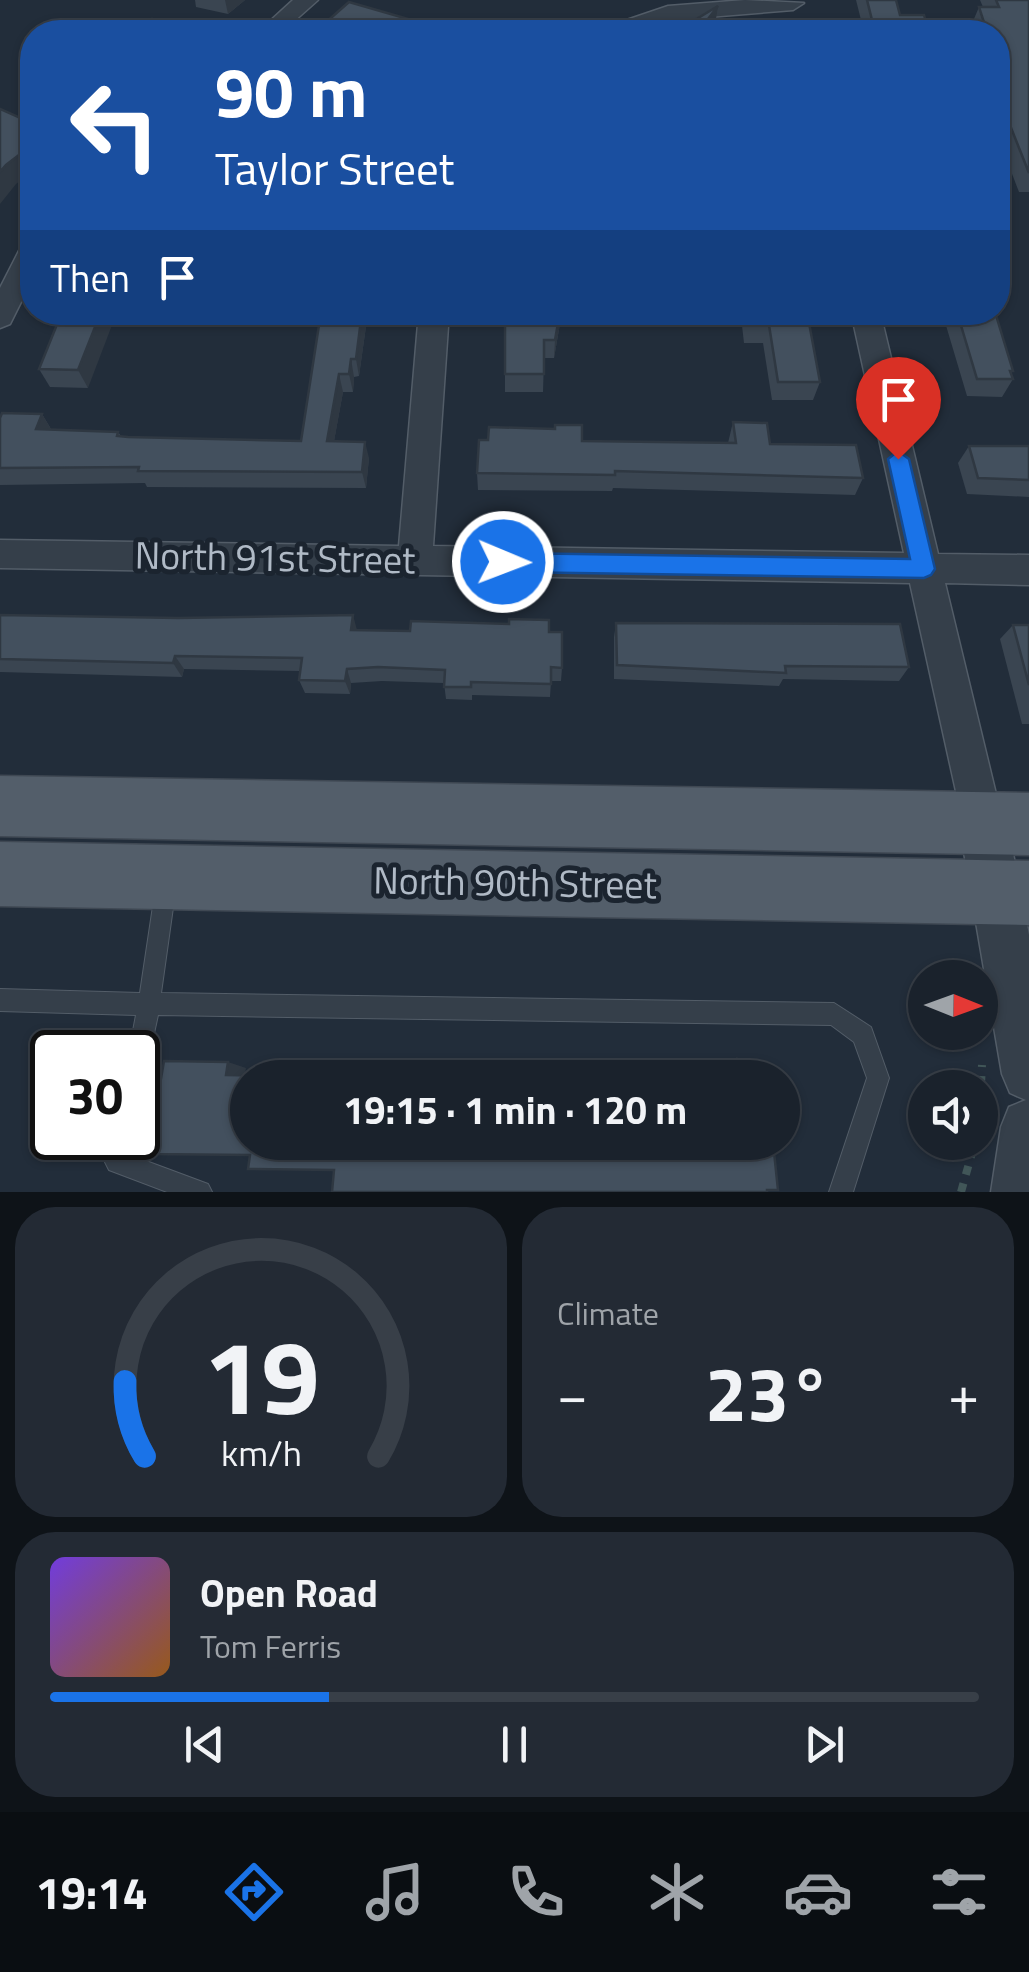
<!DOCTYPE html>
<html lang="en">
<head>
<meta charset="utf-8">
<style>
  body { margin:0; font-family:"Titillium Web",sans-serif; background:#232a34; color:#f1f3f6; height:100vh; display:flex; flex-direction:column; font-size:38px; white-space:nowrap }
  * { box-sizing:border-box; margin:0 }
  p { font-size:32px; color:#9fa4a9 }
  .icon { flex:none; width:55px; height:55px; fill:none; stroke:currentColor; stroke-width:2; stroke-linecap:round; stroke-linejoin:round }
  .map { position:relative; height:1192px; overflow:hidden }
  .drawer { display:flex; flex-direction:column; gap:15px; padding:15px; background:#0e1318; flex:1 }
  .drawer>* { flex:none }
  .banner { position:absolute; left:20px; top:20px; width:990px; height:305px; border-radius:40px; box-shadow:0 2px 8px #0004,0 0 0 2px #383f48; background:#1a4fa0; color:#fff; overflow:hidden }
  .needle { width:65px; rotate:91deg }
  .buttons { position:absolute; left:908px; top:960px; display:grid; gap:20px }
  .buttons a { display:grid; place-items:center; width:90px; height:90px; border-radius:50%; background:#1a222c; box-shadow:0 2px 8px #0004,0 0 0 2px #383f48; font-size:50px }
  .speed { position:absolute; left:30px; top:1030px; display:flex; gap:20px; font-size:50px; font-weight:700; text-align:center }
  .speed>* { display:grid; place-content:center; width:130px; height:130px; border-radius:50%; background:#1a222c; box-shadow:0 2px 8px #0004,0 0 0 2px #383f48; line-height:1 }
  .speed .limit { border:5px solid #111; border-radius:15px; background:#fff; color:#111 }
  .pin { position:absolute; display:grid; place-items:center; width:85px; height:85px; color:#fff; margin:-102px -42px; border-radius:50% 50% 50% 0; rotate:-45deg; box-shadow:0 0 10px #0007 }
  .pin .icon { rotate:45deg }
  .me { position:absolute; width:110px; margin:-55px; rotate:91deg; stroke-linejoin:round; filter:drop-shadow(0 0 8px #0008) }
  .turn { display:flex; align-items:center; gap:35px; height:210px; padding:0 30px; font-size:45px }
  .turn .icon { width:130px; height:130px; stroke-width:2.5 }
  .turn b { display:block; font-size:70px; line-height:85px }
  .then { display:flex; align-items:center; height:95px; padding:0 30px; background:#0003; gap:20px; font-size:38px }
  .big { font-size:75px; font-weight:700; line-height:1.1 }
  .drawer .tile { flex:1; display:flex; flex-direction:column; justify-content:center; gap:15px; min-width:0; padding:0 35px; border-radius:40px; background:#232a34 }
  .drawer .dial { align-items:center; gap:0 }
  .dial svg { height:260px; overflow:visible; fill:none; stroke:#383f48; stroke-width:7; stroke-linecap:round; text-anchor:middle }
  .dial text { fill:#f1f3f6; stroke:none }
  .song { display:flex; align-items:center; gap:30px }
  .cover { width:120px; height:120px; border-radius:15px; background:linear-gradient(135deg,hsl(260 70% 55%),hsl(30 70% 35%)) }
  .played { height:10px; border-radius:5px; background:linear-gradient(90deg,#1a73e8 30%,#383f48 30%) }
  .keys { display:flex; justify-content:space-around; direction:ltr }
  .heat { display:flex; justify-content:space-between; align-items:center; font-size:55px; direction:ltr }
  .drawer .tiles { flex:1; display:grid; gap:15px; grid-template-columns:1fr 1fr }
  .tile:last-child { grid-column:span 2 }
  .trip { position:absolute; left:230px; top:1060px; width:570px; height:100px; border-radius:50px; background:#1a222c; box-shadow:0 2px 8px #0004,0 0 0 2px #383f48; font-weight:700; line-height:100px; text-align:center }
  .tab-bar { display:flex; height:160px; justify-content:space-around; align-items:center; background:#0a0e12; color:#9fa4a9 }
  .tab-bar .icon { width:70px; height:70px }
  .tab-bar .current { color:#1a73e8 }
  .tab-bar b { font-size:45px; color:#f1f3f6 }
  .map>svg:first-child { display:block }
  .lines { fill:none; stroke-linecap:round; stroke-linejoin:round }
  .service-casing { stroke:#535d68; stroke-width:2 }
  .minor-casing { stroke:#535d68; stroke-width:3 }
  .tertiary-casing { stroke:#535d68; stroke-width:3 }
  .primary-casing { stroke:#3f4853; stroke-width:3 }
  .path { stroke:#415658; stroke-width:8; stroke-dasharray:9 9; stroke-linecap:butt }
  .service { fill:#353f4a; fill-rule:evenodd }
  .minor { fill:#353f4a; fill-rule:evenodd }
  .tertiary { fill:#353f4a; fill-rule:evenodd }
  .primary { fill:#535e6a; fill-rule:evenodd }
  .wall { fill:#3a4551 }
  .shaded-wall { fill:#2f3842 }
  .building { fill:#43505e; stroke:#2f3842; stroke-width:2.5 }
  .route { fill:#1a73e8; stroke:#114b97; stroke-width:2.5 }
  .labels { text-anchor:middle; stroke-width:10; stroke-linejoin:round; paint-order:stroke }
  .street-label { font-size:38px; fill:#b0bac6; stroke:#1b242f }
</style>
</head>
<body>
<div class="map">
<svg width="1029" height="1192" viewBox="0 0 1029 1192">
  <rect width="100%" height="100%" fill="#222d3a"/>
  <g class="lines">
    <!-- service casing -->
    <g class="service-casing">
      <g id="service">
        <path d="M 166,876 L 173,879 L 176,886 L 161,993 L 834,1003 L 871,1027 L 889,1078 L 853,1192 L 829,1192 L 867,1078 L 854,1042 L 831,1025 L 158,1015 L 146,1070 L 138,1073 L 138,1052 L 129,1052 L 136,1015 L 0,1011 L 0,989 L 140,993 L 156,886 L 159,879 Z"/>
        <path d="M 110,1138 L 133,1138 L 130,1155 L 208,1184 L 212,1192 L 167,1192 L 109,1170 L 105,1162 Z"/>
      </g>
    </g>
    <!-- minor casing -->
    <g class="minor-casing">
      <g id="minor">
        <path d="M 293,0 L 318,0 L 282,32 L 258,32 Z"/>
        <path d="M 745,0 L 804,3 L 793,10 L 671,20 L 635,32 L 602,32 L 606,27 L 668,6 Z"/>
        <path d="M 32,242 L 32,280 L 10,324 L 0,328 L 0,288 L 22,245 Z"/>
        <path d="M 419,312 L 449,312 L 433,546 L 904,553 L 851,312 L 880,312 L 938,554 L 1029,555 L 1029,585 L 945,583 L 1003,823 L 997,837 L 983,842 L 969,837 L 963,823 L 910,583 L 0,568 L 0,540 L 399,546 Z"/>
      </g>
    </g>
    <!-- tertiary casing -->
    <g class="tertiary-casing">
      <path id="tertiary" d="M 983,799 L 1000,806 L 1007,823 L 1029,935 L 1029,1192 L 991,1192 L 1001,1127 L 1009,1107 L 1026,1100 L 1010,1093 L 1002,1074 L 959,823 L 966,806 Z"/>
    </g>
    <!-- primary casing -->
    <g class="primary-casing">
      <g id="primary">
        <path d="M 0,776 L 1029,793 L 1029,855 L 0,836 Z"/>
        <path d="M 0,842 L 1029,861 L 1029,925 L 0,906 Z"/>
      </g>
    </g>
    <!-- path -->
    <g class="path">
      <path d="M 980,1103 L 982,1065"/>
      <path d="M 961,1192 L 975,1142"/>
    </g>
    <!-- service -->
    <use href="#service" class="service"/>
    <!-- minor -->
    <use href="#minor" class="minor"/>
    <!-- tertiary -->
    <use href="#tertiary" class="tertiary"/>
    <!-- primary -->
    <use href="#primary" class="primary"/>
  </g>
  <!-- wall -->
  <g class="wall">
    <path d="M 195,0 L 245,0 L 228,14 L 196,7 Z"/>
    <path d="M 856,0 L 896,0 L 900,15 L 929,32 L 864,32 Z"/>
    <path d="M 980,0 L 1029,0 L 1029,192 L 1019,192 L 998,137 L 998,32 L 973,32 L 971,26 L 979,7 L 983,7 Z"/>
    <path d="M 62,312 L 88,388 L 50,387 L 39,369 Z"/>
    <path d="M 321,312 L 368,312 L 359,376 L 354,377 L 353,392 L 343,392 L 334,441 L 369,458 L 366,488 L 147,487 L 145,483 L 0,485 L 0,418 L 42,414 L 51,429 L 118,432 L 121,436 L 128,437 L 301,441 Z"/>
    <path d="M 505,312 L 562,312 L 554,358 L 544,358 L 543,392 L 505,392 Z"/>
    <path d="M 742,312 L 807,312 L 820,382 L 813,400 L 772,400 L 763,343 L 744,343 L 741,317 Z"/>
    <path d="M 942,312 L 995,312 L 1013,371 L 1011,374 L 1013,379 L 1002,397 L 967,396 Z"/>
    <path d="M 733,422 L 770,444 L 863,478 L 855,495 L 613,488 L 612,491 L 478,490 L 477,473 L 582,441 L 728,443 Z"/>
    <path d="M 969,446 L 1029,446 L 1029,497 L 967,494 L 958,463 Z"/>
    <path d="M 0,615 L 357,630 L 549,632 L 562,668 L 561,681 L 551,681 L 550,697 L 472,695 L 472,700 L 446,699 L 444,683 L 382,681 L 351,683 L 350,694 L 305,693 L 299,680 L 300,671 L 184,669 L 182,677 L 0,672 Z"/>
    <path d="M 616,623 L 909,667 L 899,681 L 783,679 L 779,686 L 614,679 L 614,637 Z"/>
    <path d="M 1013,625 L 1029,625 L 1029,724 L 1022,724 L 1000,639 Z"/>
    <path d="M 737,1059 L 756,1078 L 632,1078 L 632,1074 L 639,1068 L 721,1070 L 724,1065 Z"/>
  </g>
  <!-- shaded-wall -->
  <g class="shaded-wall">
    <path d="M 225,0 L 245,0 L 228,14 Z"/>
    <path d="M 718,6 L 715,25 L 709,32 L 698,32 Z"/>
    <path d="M 32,145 L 32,171 L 16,184 L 0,204 L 0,172 L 6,165 Z"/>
    <path d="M 101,312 L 117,312 L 88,388 L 78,370 Z"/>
    <path d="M 362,312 L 368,312 L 359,376 L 356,359 Z"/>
    <path d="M 560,312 L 562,312 L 554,358 L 555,340 Z"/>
    <path d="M 351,359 L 354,377 L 353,392 L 349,374 Z"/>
    <path d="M 339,374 L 343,392 L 331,458 L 327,441 Z"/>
    <path d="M 42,414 L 52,431 L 36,429 Z"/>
    <path d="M 365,442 L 369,458 L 366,488 L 362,472 Z"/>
    <path d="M 353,615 L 357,630 L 356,644 L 351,630 Z"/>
    <path d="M 175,656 L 184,669 L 182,677 L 173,663 Z"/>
    <path d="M 347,669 L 351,683 L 350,694 L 345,681 Z"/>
    <path d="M 228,1062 L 246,1068 L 244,1080 L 226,1075 Z"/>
    <path d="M 375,1065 L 384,1070 L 383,1078 L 374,1078 Z"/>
  </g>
  <!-- building -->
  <g class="building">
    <path d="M 867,0 L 896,0 L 900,15 L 924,15 L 929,32 L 875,32 Z"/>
    <path d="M 996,0 L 1029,0 L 1029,173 L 998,95 L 998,32 L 987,32 L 979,7 L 999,7 Z"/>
    <path d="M 349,2 L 453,32 L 315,32 Z"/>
    <path d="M 718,6 L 698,32 L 675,32 Z"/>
    <path d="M 152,19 L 181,30 L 177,32 L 134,32 Z"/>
    <path d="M 741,23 L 771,23 L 773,32 L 742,32 Z"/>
    <path d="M 485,26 L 512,32 L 479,32 Z"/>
    <path d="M 0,109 L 32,123 L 32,145 L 6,165 L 0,172 Z"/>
    <path d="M 62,312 L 101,312 L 78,370 L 39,369 Z"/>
    <path d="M 321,312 L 362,312 L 356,359 L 351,359 L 349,374 L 339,374 L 327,441 L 365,442 L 362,472 L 138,471 L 139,467 L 0,468 L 0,418 L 2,413 L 42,414 L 36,429 L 118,432 L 117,436 L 128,437 L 301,441 Z"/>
    <path d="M 505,312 L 560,312 L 555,340 L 544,340 L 544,374 L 505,374 Z"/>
    <path d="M 747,312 L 807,312 L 820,382 L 778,382 L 769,325 L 749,325 Z"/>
    <path d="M 957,312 L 995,312 L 1013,371 L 1010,371 L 1013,379 L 977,379 Z"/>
    <path d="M 733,422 L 767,423 L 770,444 L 856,445 L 863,478 L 615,471 L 615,475 L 477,473 L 479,440 L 488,440 L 489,427 L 555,429 L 555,425 L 582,425 L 582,441 L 736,443 Z"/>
    <path d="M 969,446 L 1029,446 L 1029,480 L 978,478 Z"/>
    <path d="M 0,615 L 178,618 L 353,615 L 351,630 L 410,631 L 411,621 L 509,624 L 509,619 L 549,620 L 549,632 L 562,632 L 562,668 L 551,667 L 551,684 L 471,682 L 471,687 L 444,687 L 445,670 L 378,667 L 347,669 L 345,681 L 299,680 L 302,658 L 175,656 L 173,663 L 0,659 Z"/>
    <path d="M 616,623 L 900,624 L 909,667 L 785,666 L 786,673 L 617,665 Z"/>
    <path d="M 1013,625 L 1029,625 L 1029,685 Z"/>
    <path d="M 737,1059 L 756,1078 L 640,1078 L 639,1068 L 730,1070 Z"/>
    <path d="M 164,1061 L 228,1062 L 226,1075 L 292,1076 L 294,1063 L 375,1065 L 374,1078 L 248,1078 L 248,1142 L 773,1142 L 778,1190 L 767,1190 L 767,1192 L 332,1192 L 334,1170 L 248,1169 L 250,1155 L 148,1154 Z"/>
    <path d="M 486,1066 L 574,1067 L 574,1078 L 486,1078 Z"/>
  </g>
  <!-- route -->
  <path class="route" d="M 898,451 L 909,459 L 935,569 L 931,575 L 924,578 L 503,572 L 492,562 L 503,553 L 910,559 L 888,459 Z"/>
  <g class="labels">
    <!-- street labels -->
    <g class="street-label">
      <text transform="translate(275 558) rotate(1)" y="13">North 91st Street</text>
      <text transform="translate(515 883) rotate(1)" y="13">North 90th Street</text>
    </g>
  </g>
</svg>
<div class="buttons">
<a><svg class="needle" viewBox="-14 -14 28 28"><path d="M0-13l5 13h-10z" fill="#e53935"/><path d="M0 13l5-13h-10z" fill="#9fa4a9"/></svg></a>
<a><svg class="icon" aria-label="sound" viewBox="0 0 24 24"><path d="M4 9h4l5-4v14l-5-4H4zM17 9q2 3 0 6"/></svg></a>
</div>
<div class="speed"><div class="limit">30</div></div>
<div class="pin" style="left:898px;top:459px;background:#d93025"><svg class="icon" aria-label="arrive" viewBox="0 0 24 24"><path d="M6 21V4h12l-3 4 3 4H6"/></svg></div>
<svg class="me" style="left:503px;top:562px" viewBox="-20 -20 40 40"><circle r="17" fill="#1a73e8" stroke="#fff" stroke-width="3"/><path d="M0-11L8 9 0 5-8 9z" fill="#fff"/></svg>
<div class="trip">19:15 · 1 min · 120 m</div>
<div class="banner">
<div class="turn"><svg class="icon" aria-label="left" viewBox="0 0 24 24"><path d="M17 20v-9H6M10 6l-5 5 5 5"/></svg><div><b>90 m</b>Taylor Street</div></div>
<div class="then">Then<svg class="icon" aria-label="arrive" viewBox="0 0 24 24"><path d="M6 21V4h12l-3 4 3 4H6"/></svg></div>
</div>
</div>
<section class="drawer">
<div class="tiles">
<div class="tile dial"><svg viewBox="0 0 100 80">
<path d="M14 69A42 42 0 1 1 86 69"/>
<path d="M14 69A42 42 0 0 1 8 46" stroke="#1a73e8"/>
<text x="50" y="56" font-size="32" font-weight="700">19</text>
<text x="50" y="72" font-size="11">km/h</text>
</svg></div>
<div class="tile"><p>Climate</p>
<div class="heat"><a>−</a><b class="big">23°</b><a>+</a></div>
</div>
<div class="tile">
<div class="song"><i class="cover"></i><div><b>Open Road</b><p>Tom Ferris</p></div></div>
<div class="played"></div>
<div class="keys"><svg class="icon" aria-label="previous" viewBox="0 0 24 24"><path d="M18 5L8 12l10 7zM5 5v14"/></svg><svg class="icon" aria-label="pause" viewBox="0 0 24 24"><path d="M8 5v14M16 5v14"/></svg><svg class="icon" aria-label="next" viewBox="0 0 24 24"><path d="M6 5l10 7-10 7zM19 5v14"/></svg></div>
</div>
</div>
</section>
<nav class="tab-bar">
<b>19:14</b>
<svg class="icon current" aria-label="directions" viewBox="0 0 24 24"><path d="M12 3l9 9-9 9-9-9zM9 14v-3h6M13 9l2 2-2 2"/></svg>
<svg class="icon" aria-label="music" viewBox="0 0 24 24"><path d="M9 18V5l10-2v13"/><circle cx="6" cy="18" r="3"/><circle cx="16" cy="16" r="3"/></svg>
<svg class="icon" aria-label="phone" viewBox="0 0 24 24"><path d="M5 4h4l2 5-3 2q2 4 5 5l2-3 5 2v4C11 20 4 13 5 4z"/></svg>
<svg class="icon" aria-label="climate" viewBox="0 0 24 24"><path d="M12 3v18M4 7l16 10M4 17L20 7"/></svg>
<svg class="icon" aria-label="car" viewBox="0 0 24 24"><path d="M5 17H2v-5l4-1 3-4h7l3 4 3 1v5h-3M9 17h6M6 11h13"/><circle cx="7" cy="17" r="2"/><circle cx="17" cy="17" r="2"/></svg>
<svg class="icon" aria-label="filters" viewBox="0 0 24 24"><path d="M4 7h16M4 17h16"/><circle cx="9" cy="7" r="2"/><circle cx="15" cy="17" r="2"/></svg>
</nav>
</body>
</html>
